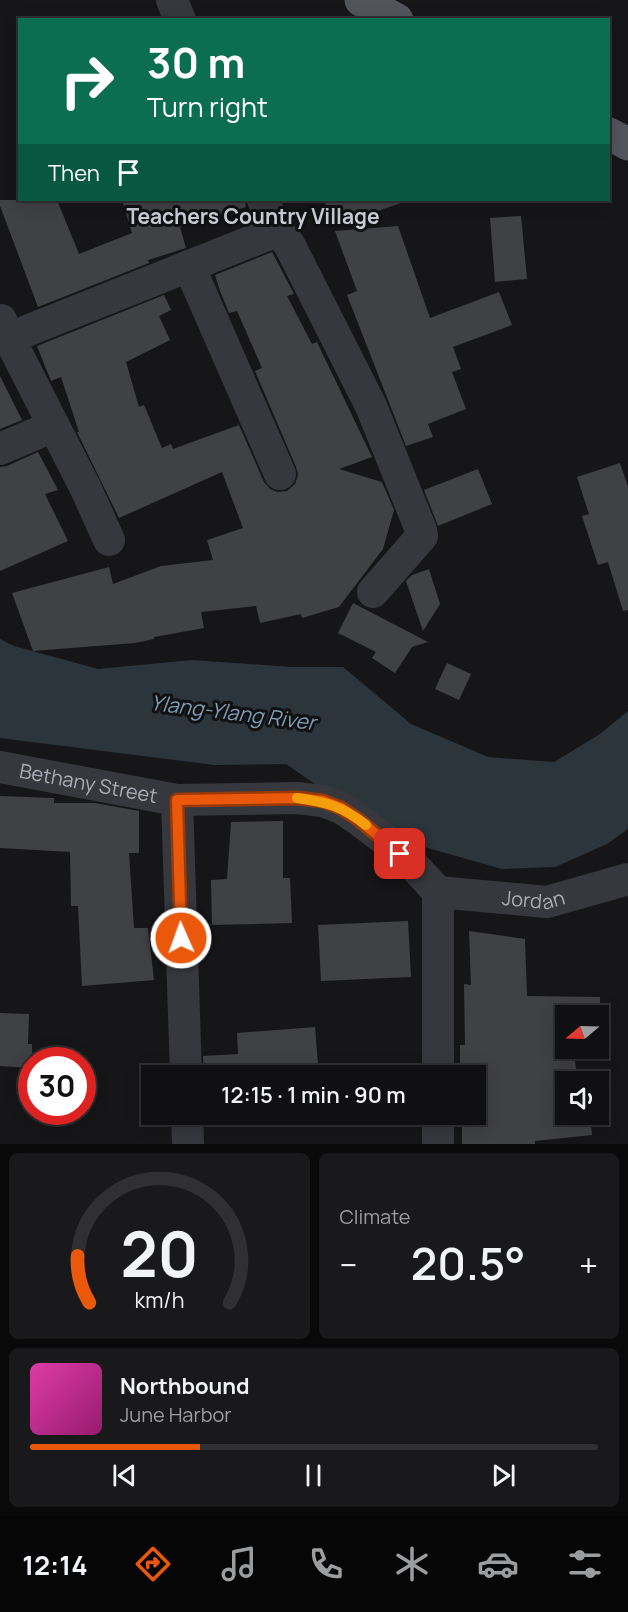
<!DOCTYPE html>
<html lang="en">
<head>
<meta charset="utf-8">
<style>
  body { margin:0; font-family:Manrope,sans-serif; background:#19191b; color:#f1f3f6; height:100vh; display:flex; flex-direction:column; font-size:22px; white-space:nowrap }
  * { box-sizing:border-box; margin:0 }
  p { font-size:20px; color:#9c9d9f }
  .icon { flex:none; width:33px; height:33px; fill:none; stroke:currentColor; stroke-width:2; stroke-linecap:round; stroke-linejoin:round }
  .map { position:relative; height:1144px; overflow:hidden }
  .drawer { display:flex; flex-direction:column; gap:9px; padding:9px; background:#09090a; flex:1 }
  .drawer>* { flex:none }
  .banner { position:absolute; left:18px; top:18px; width:592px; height:183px; border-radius:0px; box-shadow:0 3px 15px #0003,0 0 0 2px #303032; background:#0b6e4f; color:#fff; overflow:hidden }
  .needle { width:39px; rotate:251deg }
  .controls { position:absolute; left:555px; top:1005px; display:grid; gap:12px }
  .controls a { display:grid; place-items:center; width:54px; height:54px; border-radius:0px; background:#101012; box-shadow:0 3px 15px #0003,0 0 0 2px #303032; font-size:30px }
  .speed { position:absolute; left:18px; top:1047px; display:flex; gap:12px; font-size:30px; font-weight:700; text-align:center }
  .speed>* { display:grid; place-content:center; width:78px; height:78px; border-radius:50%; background:#101012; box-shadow:0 3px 15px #0003,0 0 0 2px #303032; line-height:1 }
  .speed .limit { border:9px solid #d22; background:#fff; color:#111 }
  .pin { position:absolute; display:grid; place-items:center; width:51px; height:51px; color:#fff; margin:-26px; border-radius:12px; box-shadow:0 3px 9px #0006 }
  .me { position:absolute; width:66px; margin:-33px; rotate:358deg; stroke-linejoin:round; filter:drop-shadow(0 0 4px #0008) }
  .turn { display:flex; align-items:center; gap:21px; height:126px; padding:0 30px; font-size:27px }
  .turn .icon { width:78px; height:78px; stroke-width:2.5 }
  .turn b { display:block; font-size:42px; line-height:51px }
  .then { display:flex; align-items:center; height:57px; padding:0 30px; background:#0003; gap:12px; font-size:22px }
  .big { font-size:45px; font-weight:600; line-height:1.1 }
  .drawer .tile { flex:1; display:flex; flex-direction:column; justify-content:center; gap:9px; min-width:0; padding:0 21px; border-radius:9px; background:#19191b }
  .drawer .dial { align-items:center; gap:0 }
  .dial svg { height:156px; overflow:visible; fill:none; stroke:#303032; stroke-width:7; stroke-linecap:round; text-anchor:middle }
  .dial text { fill:#f1f3f6; stroke:none }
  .song { display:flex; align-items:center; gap:18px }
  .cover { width:72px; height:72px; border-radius:9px; background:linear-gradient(135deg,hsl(320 70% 55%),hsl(320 70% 35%)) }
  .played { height:6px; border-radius:3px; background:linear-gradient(90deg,#ea580c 30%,#303032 30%) }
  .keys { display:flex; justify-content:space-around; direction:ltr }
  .heat { display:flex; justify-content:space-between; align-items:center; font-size:33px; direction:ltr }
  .drawer .tiles { flex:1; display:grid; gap:9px; grid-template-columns:1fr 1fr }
  .tile:last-child { grid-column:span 2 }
  .trip { position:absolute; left:141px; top:1065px; width:345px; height:60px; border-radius:0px; background:#101012; box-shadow:0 3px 15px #0003,0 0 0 2px #303032; font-weight:600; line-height:60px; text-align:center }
  .menu { display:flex; height:96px; justify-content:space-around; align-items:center; background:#060607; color:#9c9d9f }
  .menu .icon { width:42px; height:42px }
  .menu .on { color:#ea580c }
  .menu b { font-size:27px; color:#f1f3f6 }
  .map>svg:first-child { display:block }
  .water { fill:#2c353c }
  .building { fill:#404145 }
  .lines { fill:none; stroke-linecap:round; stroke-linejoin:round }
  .minor { stroke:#37383d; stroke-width:32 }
  .major { stroke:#53555c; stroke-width:33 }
  .route-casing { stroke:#983908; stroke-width:15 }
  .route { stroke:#ea580c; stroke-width:10 }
  .slow { stroke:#f59e0b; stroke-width:10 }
  .labels { text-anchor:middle; stroke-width:6; stroke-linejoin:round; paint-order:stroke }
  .street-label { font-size:20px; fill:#a8adb8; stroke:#111113 }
  .neighbourhood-label { font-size:21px; font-weight:bold; fill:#c9ccd4; stroke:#111113 }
  .water-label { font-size:21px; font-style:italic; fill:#7f9bb3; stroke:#111113 }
</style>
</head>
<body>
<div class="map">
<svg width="628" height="1144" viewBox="0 0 628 1144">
  <rect width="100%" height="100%" fill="#161618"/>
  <!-- water -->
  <path class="water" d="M 0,639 L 14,646 L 98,669 L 192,660 L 292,667 L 343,667 L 411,724 L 488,757 L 554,762 L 600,734 L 628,711 L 628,829 L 607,844 L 555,867 L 502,869 L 428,848 L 338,800 L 286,764 L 214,765 L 0,738 Z"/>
  <!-- building -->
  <g class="building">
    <path d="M 0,200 L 57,200 L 79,254 L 132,233 L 122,200 L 245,200 L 246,207 L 180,227 L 186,248 L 148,260 L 149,263 L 38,307 L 0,206 Z"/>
    <path d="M 324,200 L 400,200 L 401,203 L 334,226 Z"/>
    <path d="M 521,216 L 527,279 L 495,282 L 490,218 Z"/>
    <path d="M 398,226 L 430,318 L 499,292 L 512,325 L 453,347 L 461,369 L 452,372 L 466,409 L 428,424 L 433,437 L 406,446 L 347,295 L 357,291 L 335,231 Z"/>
    <path d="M 272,252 L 293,292 L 294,294 L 287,296 L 312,344 L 317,342 L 372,457 L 339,469 L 382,482 L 394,510 L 383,549 L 339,607 L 302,618 L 301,614 L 260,623 L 256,606 L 201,612 L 204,628 L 154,637 L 154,639 L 135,643 L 33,651 L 12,593 L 109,567 L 113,584 L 161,566 L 213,560 L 207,540 L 243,528 L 222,472 L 119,518 L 77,432 L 79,432 L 61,377 L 51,381 L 37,346 L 164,295 L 171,310 L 159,316 L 170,340 L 126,362 L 139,407 L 144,405 L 162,448 L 171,444 L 173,449 L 239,425 L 264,482 L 270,489 L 277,492 L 287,491 L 295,484 L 298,475 L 296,467 L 255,371 L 262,368 L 237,311 L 229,313 L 220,291 L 215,275 Z"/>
    <path d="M 0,376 L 22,420 L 0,429 Z"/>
    <path d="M 38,452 L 58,490 L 45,494 L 68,541 L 0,571 L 0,467 L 7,466 Z"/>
    <path d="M 620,463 L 628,487 L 628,610 L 623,611 L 608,562 L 598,565 L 582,516 L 589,514 L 577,477 Z"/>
    <path d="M 478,469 L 492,504 L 438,526 L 424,490 Z"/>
    <path d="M 429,569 L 440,604 L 423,631 L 406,581 L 412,575 Z"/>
    <path d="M 353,603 L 428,642 L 412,647 L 395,673 L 372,658 L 376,652 L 338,633 Z"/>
    <path d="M 447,663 L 471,674 L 459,700 L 435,689 Z"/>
    <path d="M 0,796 L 54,798 L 54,803 L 95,803 L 139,811 L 139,853 L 129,853 L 134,928 L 148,928 L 154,980 L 82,986 L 78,906 L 71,906 L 70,852 L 0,848 Z"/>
    <path d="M 283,821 L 283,878 L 290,878 L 292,923 L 212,925 L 211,880 L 227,879 L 231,822 Z"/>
    <path d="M 408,921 L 411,977 L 321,981 L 318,925 Z"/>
    <path d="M 469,931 L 525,939 L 527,996 L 600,997 L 600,1024 L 610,1024 L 610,1047 L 598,1046 L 598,1016 L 566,1016 L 566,1048 L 573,1048 L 578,1082 L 566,1082 L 566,1114 L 590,1114 L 592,1135 L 535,1141 L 535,1144 L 462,1144 L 462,1114 L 476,1114 L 476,1076 L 460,1076 L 460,1045 L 465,1045 L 464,984 L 471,985 Z"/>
    <path d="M 0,1013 L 29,1014 L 28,1044 L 32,1044 L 32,1068 L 0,1066 Z"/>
    <path d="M 315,1027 L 319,1076 L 204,1076 L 203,1056 L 238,1054 L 237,1033 Z"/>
  </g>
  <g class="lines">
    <!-- minor -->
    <g class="minor">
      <path d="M 172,0 L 180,20"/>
      <path d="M 263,200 L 277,231 L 289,244 L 371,406 L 421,530 L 422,536 L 373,592"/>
      <path d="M 189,266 L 280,474"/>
      <path d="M 1,320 L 9,338 L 86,489 L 109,540"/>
      <path d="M 9,338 L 277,231"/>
      <path d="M 0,449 L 54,426"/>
      <path id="s1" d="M 0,767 L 177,800 L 297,798 L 323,801 L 341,808 L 359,820 L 388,842 L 413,865 L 438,892"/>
      <path d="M 177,800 L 186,1076"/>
      <path id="s2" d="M 438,892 L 547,902 L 628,879"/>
      <path d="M 438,892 L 438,1076"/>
      <path d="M 187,1114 L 188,1144"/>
      <path d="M 438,1114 L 438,1144"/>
    </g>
    <!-- major -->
    <g class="major">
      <path d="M 361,0 L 397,20"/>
      <path d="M 609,134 L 628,144"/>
    </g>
  </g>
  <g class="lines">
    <!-- route casing -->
    <g class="route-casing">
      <path id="route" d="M 181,938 L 177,800 L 297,798 L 323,801 L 341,808 L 359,820 L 400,854"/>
    </g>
    <!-- route -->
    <use href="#route" class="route"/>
    <!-- slow -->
    <path class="slow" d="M 297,798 C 326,802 342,806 366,825"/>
  </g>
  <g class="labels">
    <!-- street labels -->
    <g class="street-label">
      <text dy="7" stroke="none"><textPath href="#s1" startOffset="90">Bethany Street</textPath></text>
      <text dy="7" stroke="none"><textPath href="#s2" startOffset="96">Jordan</textPath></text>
    </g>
    <!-- neighbourhood labels -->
    <g class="neighbourhood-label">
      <text x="253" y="224">Teachers Country Village</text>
    </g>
    <!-- water labels -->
    <g class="water-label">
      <text transform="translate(233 713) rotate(7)" y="7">Ylang-Ylang River</text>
    </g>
  </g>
</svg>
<div class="controls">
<a><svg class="needle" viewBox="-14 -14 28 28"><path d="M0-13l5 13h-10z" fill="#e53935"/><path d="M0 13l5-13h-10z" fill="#9c9d9f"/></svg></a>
<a><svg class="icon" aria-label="sound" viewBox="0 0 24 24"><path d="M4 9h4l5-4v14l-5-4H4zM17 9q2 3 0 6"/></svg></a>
</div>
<div class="speed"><div class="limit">30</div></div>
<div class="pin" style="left:400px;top:854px;background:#d93025"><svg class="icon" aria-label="arrive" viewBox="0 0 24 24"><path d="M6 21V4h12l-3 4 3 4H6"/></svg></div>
<svg class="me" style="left:181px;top:938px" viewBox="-20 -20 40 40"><circle r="17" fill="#ea580c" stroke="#fff" stroke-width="3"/><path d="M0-11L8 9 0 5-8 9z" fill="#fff"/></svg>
<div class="trip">12:15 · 1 min · 90 m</div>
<div class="banner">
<div class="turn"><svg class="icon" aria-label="right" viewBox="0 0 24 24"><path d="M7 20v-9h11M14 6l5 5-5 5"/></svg><div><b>30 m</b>Turn right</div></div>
<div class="then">Then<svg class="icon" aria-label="arrive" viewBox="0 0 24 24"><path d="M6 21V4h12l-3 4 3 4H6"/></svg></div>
</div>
</div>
<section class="drawer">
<div class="tiles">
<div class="tile dial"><svg viewBox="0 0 100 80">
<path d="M14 69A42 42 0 1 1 86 69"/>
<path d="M14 69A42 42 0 0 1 8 45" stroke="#ea580c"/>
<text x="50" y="56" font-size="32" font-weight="700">20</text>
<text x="50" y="72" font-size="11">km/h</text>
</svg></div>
<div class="tile"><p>Climate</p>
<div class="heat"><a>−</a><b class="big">20.5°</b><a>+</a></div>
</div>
<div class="tile">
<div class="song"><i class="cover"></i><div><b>Northbound</b><p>June Harbor</p></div></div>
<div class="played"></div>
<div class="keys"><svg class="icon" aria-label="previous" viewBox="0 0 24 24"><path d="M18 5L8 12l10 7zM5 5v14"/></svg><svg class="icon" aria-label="pause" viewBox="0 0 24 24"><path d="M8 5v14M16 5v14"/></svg><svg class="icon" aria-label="next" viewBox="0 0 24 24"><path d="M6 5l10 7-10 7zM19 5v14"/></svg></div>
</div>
</div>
</section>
<nav class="menu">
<b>12:14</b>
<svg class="icon on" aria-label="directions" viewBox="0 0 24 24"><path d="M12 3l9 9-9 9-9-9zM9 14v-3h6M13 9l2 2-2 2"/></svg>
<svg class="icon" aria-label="music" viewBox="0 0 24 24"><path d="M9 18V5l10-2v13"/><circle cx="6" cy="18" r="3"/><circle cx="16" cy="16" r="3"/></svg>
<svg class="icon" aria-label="phone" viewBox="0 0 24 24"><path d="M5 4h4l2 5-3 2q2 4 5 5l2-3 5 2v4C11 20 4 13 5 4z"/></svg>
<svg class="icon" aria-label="climate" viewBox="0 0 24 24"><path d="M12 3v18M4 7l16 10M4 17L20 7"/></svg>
<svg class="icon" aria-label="car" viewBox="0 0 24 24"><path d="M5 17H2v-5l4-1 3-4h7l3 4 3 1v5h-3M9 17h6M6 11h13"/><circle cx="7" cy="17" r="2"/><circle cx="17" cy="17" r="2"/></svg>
<svg class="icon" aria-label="filters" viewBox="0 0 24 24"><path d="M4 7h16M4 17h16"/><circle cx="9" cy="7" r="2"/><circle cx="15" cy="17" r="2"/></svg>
</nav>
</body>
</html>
